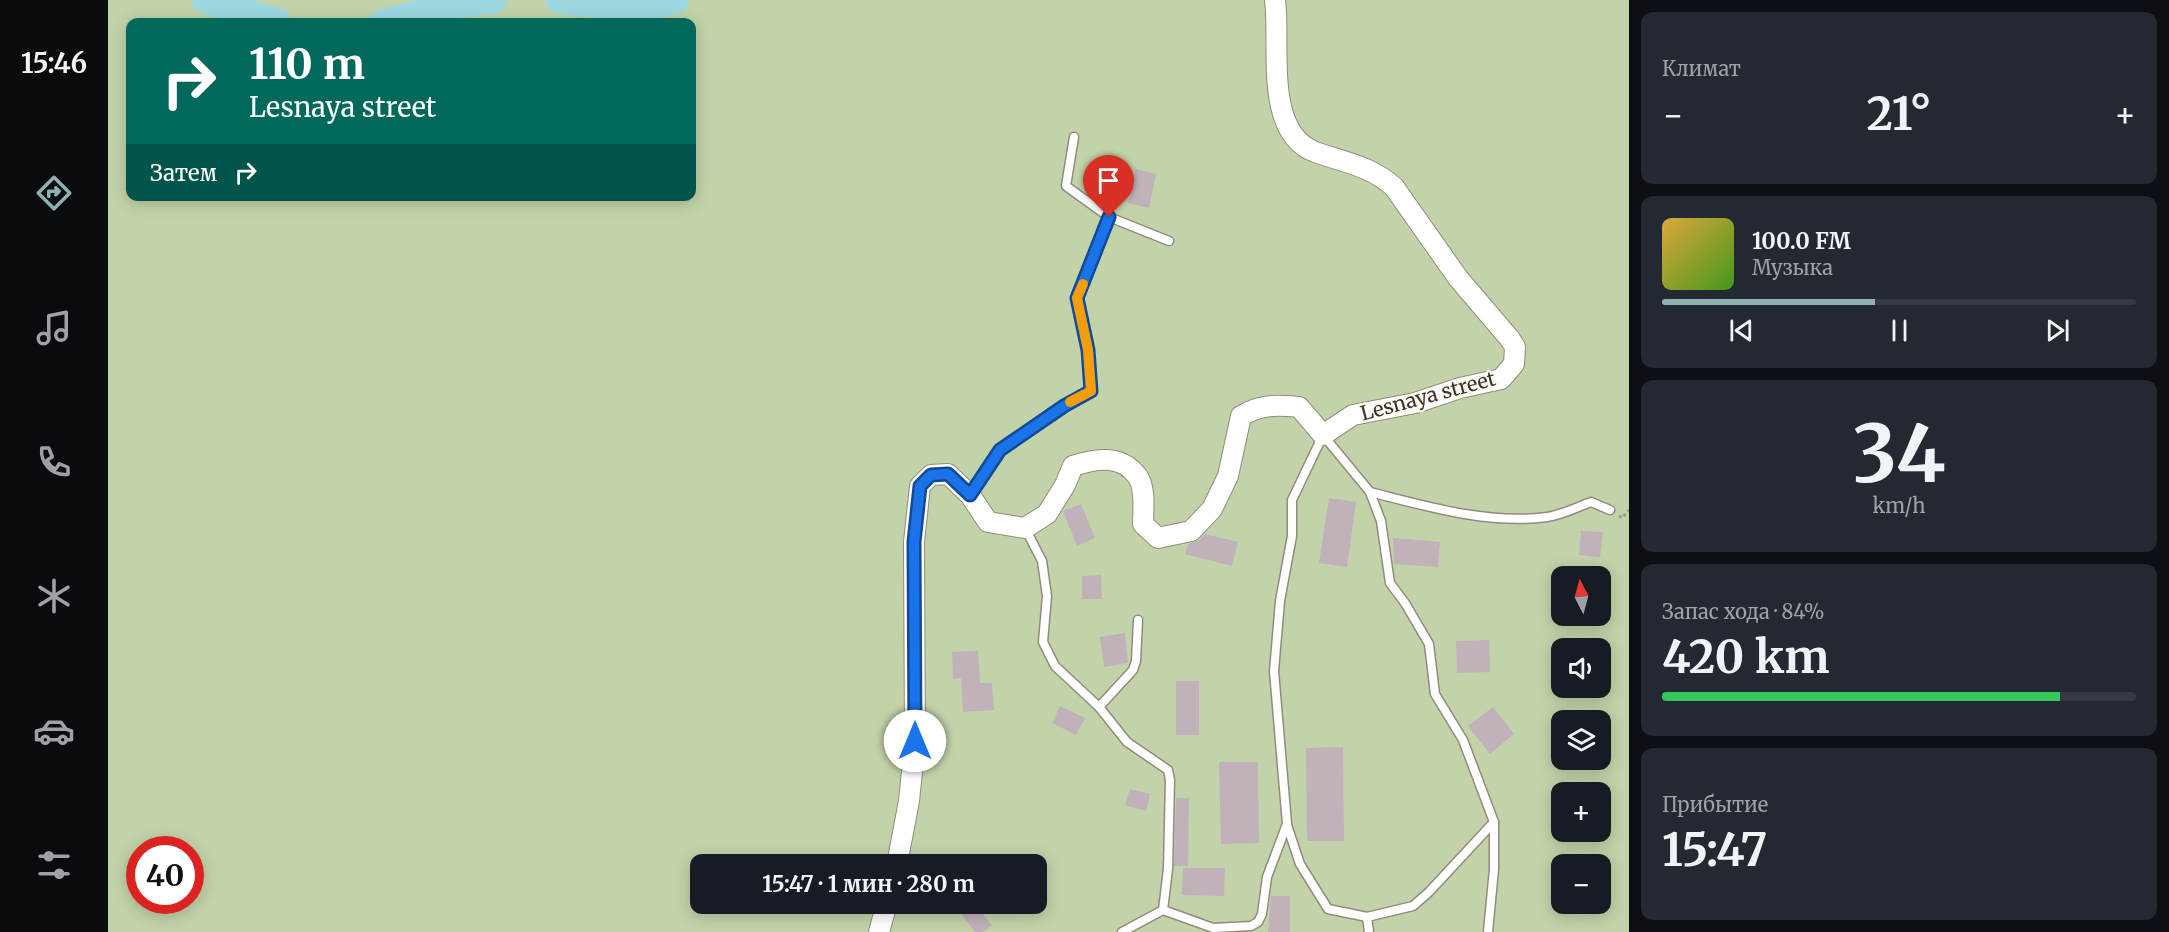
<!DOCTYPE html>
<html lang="ru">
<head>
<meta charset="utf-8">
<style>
  body { margin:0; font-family:Merriweather,serif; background:#242831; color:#f1f3f6; height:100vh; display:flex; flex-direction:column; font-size:22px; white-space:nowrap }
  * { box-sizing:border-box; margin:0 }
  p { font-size:20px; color:#9ea1a6 }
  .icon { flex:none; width:33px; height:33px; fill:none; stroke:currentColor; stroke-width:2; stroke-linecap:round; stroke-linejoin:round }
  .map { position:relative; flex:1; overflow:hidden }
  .sheet { display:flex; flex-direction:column; gap:12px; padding:12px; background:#0d0f14; width:540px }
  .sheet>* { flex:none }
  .hud { position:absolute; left:18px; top:18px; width:570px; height:183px; border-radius:12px; box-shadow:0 3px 15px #0003; background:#00695c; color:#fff; overflow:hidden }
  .needle { width:39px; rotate:354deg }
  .controls { position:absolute; left:1443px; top:566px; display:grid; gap:12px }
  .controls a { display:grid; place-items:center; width:60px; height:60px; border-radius:12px; background:#171b24; box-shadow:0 3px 15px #0003; font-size:30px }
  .speed { position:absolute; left:18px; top:836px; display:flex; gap:12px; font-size:30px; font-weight:700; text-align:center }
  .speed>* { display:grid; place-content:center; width:78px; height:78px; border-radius:50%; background:#171b24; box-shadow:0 3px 15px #0003; line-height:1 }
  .speed .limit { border:9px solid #d22; background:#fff; color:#111 }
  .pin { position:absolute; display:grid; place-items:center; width:51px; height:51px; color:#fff; margin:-62px -26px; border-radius:50% 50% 50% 0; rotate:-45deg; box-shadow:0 0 6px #0007 }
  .pin .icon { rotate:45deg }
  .me { position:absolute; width:66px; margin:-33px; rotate:0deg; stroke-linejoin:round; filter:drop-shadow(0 0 4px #0008) }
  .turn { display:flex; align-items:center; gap:21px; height:126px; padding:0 24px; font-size:27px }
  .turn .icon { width:78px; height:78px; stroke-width:2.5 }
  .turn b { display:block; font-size:42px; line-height:51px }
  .then { display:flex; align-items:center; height:57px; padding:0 24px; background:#0003; gap:12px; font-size:22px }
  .big { font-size:45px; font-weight:700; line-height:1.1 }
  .sheet .card { flex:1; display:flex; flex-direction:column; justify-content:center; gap:9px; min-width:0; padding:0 21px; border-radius:12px; background:#242831 }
  .sheet .dial { align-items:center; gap:0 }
  .dial b { font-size:78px; line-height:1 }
  .song { display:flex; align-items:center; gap:18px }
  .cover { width:72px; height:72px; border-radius:9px; background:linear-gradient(135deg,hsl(40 70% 55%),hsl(100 70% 35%)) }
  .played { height:6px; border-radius:3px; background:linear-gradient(90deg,#8eb2b1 45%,#363941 45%) }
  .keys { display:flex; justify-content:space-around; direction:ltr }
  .heat { display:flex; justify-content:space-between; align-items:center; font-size:33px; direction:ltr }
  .charge { height:9px; border-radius:4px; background:linear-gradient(90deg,#34c759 84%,#363941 0) }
  .trip { position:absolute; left:582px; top:854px; width:357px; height:60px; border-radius:12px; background:#171b24; box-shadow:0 3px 15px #0003; font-weight:700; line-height:60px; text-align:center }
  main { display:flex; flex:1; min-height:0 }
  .dock { display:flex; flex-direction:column; width:108px; justify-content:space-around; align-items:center; background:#090b0e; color:#9ea1a6 }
  .dock .icon { width:42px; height:42px }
  .dock .active { color:#8eb2b1 }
  .dock b { font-size:27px; color:#f1f3f6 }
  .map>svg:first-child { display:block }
  .green { fill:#c2d3a9; fill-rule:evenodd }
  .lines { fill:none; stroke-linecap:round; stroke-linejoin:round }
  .river { stroke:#9dd8e1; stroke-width:27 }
  .building { fill:#c1b1ba }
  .service-casing { stroke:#948a7d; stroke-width:11 }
  .tertiary-casing { stroke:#948a7d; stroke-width:22 }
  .path { stroke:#a29990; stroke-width:3; stroke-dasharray:3 3; stroke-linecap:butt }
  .service { stroke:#fff; stroke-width:8 }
  .tertiary { stroke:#fff; stroke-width:20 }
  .route-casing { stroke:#114b97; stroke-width:15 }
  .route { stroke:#1a73e8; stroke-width:10 }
  .slow { stroke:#f59e0b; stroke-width:10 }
  .labels { text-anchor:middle; stroke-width:4.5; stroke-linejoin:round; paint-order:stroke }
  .street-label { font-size:20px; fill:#37332e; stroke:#fef8ef }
</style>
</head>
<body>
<main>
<nav class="dock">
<b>15:46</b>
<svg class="icon active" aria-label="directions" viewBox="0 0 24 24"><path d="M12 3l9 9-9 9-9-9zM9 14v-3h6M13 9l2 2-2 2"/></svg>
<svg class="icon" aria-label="music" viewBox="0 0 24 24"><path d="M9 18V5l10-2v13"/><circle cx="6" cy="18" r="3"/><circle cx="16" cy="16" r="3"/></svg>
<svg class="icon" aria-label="phone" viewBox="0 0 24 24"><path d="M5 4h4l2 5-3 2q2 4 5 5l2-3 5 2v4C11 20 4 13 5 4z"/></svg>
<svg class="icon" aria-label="climate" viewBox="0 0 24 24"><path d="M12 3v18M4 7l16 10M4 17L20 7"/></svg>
<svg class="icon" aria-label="car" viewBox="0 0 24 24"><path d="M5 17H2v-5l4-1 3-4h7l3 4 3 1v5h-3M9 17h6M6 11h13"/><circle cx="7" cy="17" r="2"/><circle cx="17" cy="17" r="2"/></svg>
<svg class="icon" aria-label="filters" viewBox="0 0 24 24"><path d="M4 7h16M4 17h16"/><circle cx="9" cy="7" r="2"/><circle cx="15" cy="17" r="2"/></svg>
</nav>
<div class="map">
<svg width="1521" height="932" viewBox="0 0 1521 932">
  <rect width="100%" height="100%" fill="#f5e9dc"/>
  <!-- green -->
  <path class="green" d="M 0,0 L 1521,0 L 1521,932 L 0,932 ZM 22,22 L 584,22 L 584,196 L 22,196 ZM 1454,576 L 1492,576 L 1492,615 L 1454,615 ZM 1454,648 L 1492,648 L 1492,687 L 1454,687 ZM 1454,720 L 1492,720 L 1492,759 L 1454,759 ZM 1454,792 L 1492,792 L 1492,831 L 1454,831 ZM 32,849 L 82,849 L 82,900 L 32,900 ZM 592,864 L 928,864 L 928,903 L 592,903 ZM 1454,864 L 1492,864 L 1492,903 L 1454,903 Z"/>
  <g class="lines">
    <!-- river -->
    <g class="river">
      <path d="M 97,0 L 170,22"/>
      <path d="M 451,0 L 530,9 L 568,0"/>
      <path d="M 276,22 L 349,4 L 385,0"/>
    </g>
  </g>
  <!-- building -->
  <g class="building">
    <path d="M 1028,169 L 1048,174 L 1041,208 L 1020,203 Z"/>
    <path d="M 1221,498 L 1248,502 L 1239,567 L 1211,563 Z"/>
    <path d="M 973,504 L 987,538 L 969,546 L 955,511 Z"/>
    <path d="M 1473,531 L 1495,532 L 1492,557 L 1471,555 Z"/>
    <path d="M 1097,534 L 1130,542 L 1124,566 L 1077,554 L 1080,544 L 1091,540 Z"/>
    <path d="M 1285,538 L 1332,542 L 1330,567 L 1286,564 Z"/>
    <path d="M 993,575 L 994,599 L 974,599 L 974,576 Z"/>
    <path d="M 1017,633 L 1020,663 L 996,667 L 992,637 Z"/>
    <path d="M 1381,640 L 1382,672 L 1349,673 L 1348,641 Z"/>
    <path d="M 870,651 L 872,683 L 884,683 L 886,710 L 855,712 L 853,678 L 845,679 L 844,652 Z"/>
    <rect x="1068" y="681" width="23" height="54"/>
    <path d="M 952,706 L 977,718 L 968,735 L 944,723 Z"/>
    <path d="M 1385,707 L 1406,734 L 1382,754 L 1360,726 Z"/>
    <path d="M 1235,747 L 1236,841 L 1199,841 L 1198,748 Z"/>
    <path d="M 1111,762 L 1150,762 L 1151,843 L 1113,844 Z"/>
    <path d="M 1022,789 L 1042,794 L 1038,811 L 1017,805 Z"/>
    <path d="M 1068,798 L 1081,798 L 1080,866 L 1066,866 Z"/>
    <path d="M 1075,868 L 1117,868 L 1116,896 L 1074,895 Z"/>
    <path d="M 1163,896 L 1182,896 L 1182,932 L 1160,932 Z"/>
    <path d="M 861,903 L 866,903 L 884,925 L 875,932 L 867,932 L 851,911 Z"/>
  </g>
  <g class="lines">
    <!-- service casing -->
    <g class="service-casing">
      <g id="service">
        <path d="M 966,137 L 958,186 L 1001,217"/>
        <path d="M 1262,492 C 1318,506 1380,525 1439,517 C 1454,515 1469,507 1483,502 L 1502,510"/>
        <path d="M 862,495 L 892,450 L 956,406 L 983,391 L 980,350 L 969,298 L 1001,217 L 1061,241"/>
        <path d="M 917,528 L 934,561 L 939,596 L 935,642 L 947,666 L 991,707"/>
        <path d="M 1179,825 L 1192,864 L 1220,909 L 1259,917 L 1305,906 L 1321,892 L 1386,822"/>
        <path d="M 1055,910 L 1105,928 L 1143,926 L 1150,922 L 1154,914 L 1159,877 L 1179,824 L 1166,671 L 1172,601 L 1184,536 L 1184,500 L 1215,435 L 1262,492 L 1273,521 L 1282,583 L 1297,603 L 1321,644 L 1327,694 L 1355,740 L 1386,822 L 1386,869 L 1380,932"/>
        <path d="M 1259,917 L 1261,932"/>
        <path d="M 1014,932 L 1055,910 L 1060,869 L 1062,780 L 1060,770 L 1019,742 L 991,707 L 1025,670 L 1028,661 L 1030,620"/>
      </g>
    </g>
    <!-- tertiary casing -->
    <g class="tertiary-casing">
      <g id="tertiary">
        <path d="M 789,864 L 801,801 L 807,741 L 806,542 L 812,486 L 823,475 L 840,474 L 862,495 L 880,522 L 917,528 L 939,514 L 957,485 L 965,466 C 988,458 1014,454 1030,477 C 1038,489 1035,511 1035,524 L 1050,538 L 1083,531 L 1104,509 L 1120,476 L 1133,416 C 1153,404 1169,405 1191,407 L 1215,435 L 1245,415 L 1307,403 L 1352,388 L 1393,379 L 1406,364 L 1407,347 L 1402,339 L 1350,278 L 1286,187 C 1263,166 1235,162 1207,152 C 1155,132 1173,44 1167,0"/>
        <path d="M 771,932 L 779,903"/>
      </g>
    </g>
    <!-- path -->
    <path class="path" d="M 1511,516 L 1514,518 L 1521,510"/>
    <!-- service -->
    <use href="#service" class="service"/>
    <!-- tertiary -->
    <use href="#tertiary" class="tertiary"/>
  </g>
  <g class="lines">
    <!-- route casing -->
    <g class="route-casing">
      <path id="route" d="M 807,741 L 806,542 L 812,486 L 823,475 L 840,474 L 862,495 L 892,450 L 956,406 L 983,391 L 980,350 L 969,298 L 1001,217"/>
    </g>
    <!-- route -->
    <use href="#route" class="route"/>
    <!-- slow -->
    <path class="slow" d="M 962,402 L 983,391 L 980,350 L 969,298 L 975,284"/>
  </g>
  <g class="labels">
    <!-- street labels -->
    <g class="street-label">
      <text transform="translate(1320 396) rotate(-15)" y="7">Lesnaya street</text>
    </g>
  </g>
</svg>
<div class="controls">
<a><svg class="needle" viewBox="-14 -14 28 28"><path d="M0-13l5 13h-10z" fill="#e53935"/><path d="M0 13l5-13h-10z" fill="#9ea1a6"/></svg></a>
<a><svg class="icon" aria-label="sound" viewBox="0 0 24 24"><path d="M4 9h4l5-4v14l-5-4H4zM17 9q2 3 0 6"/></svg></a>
<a><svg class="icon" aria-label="layers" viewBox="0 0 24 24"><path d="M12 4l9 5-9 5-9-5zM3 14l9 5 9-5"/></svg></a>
<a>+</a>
<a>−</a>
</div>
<div class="speed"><div class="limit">40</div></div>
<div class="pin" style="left:1001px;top:217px;background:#d93025"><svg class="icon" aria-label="arrive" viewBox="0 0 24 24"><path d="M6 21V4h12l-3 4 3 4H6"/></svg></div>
<svg class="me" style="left:807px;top:741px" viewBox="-20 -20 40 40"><circle r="19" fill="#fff"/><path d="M0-13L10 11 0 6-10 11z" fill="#1a73e8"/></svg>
<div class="trip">15:47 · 1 мин · 280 m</div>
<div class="hud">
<div class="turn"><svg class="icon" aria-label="right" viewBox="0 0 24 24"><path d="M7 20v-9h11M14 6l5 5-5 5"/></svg><div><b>110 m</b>Lesnaya street</div></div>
<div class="then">Затем<svg class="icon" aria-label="right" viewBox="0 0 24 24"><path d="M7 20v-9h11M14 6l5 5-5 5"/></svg></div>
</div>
</div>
<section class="sheet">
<div class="card"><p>Климат</p>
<div class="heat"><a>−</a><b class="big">21°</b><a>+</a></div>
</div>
<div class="card">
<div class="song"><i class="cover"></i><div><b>100.0 FM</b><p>Музыка</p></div></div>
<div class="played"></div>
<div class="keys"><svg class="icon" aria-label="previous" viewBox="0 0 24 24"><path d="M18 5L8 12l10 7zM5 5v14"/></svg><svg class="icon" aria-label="pause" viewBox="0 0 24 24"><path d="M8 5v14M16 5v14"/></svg><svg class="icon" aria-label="next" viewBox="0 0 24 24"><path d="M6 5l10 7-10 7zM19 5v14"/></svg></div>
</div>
<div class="card dial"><b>34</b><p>km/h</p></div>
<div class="card"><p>Запас хода · 84%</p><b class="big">420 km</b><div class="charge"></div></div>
<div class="card"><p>Прибытие</p><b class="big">15:47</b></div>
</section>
</main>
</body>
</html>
